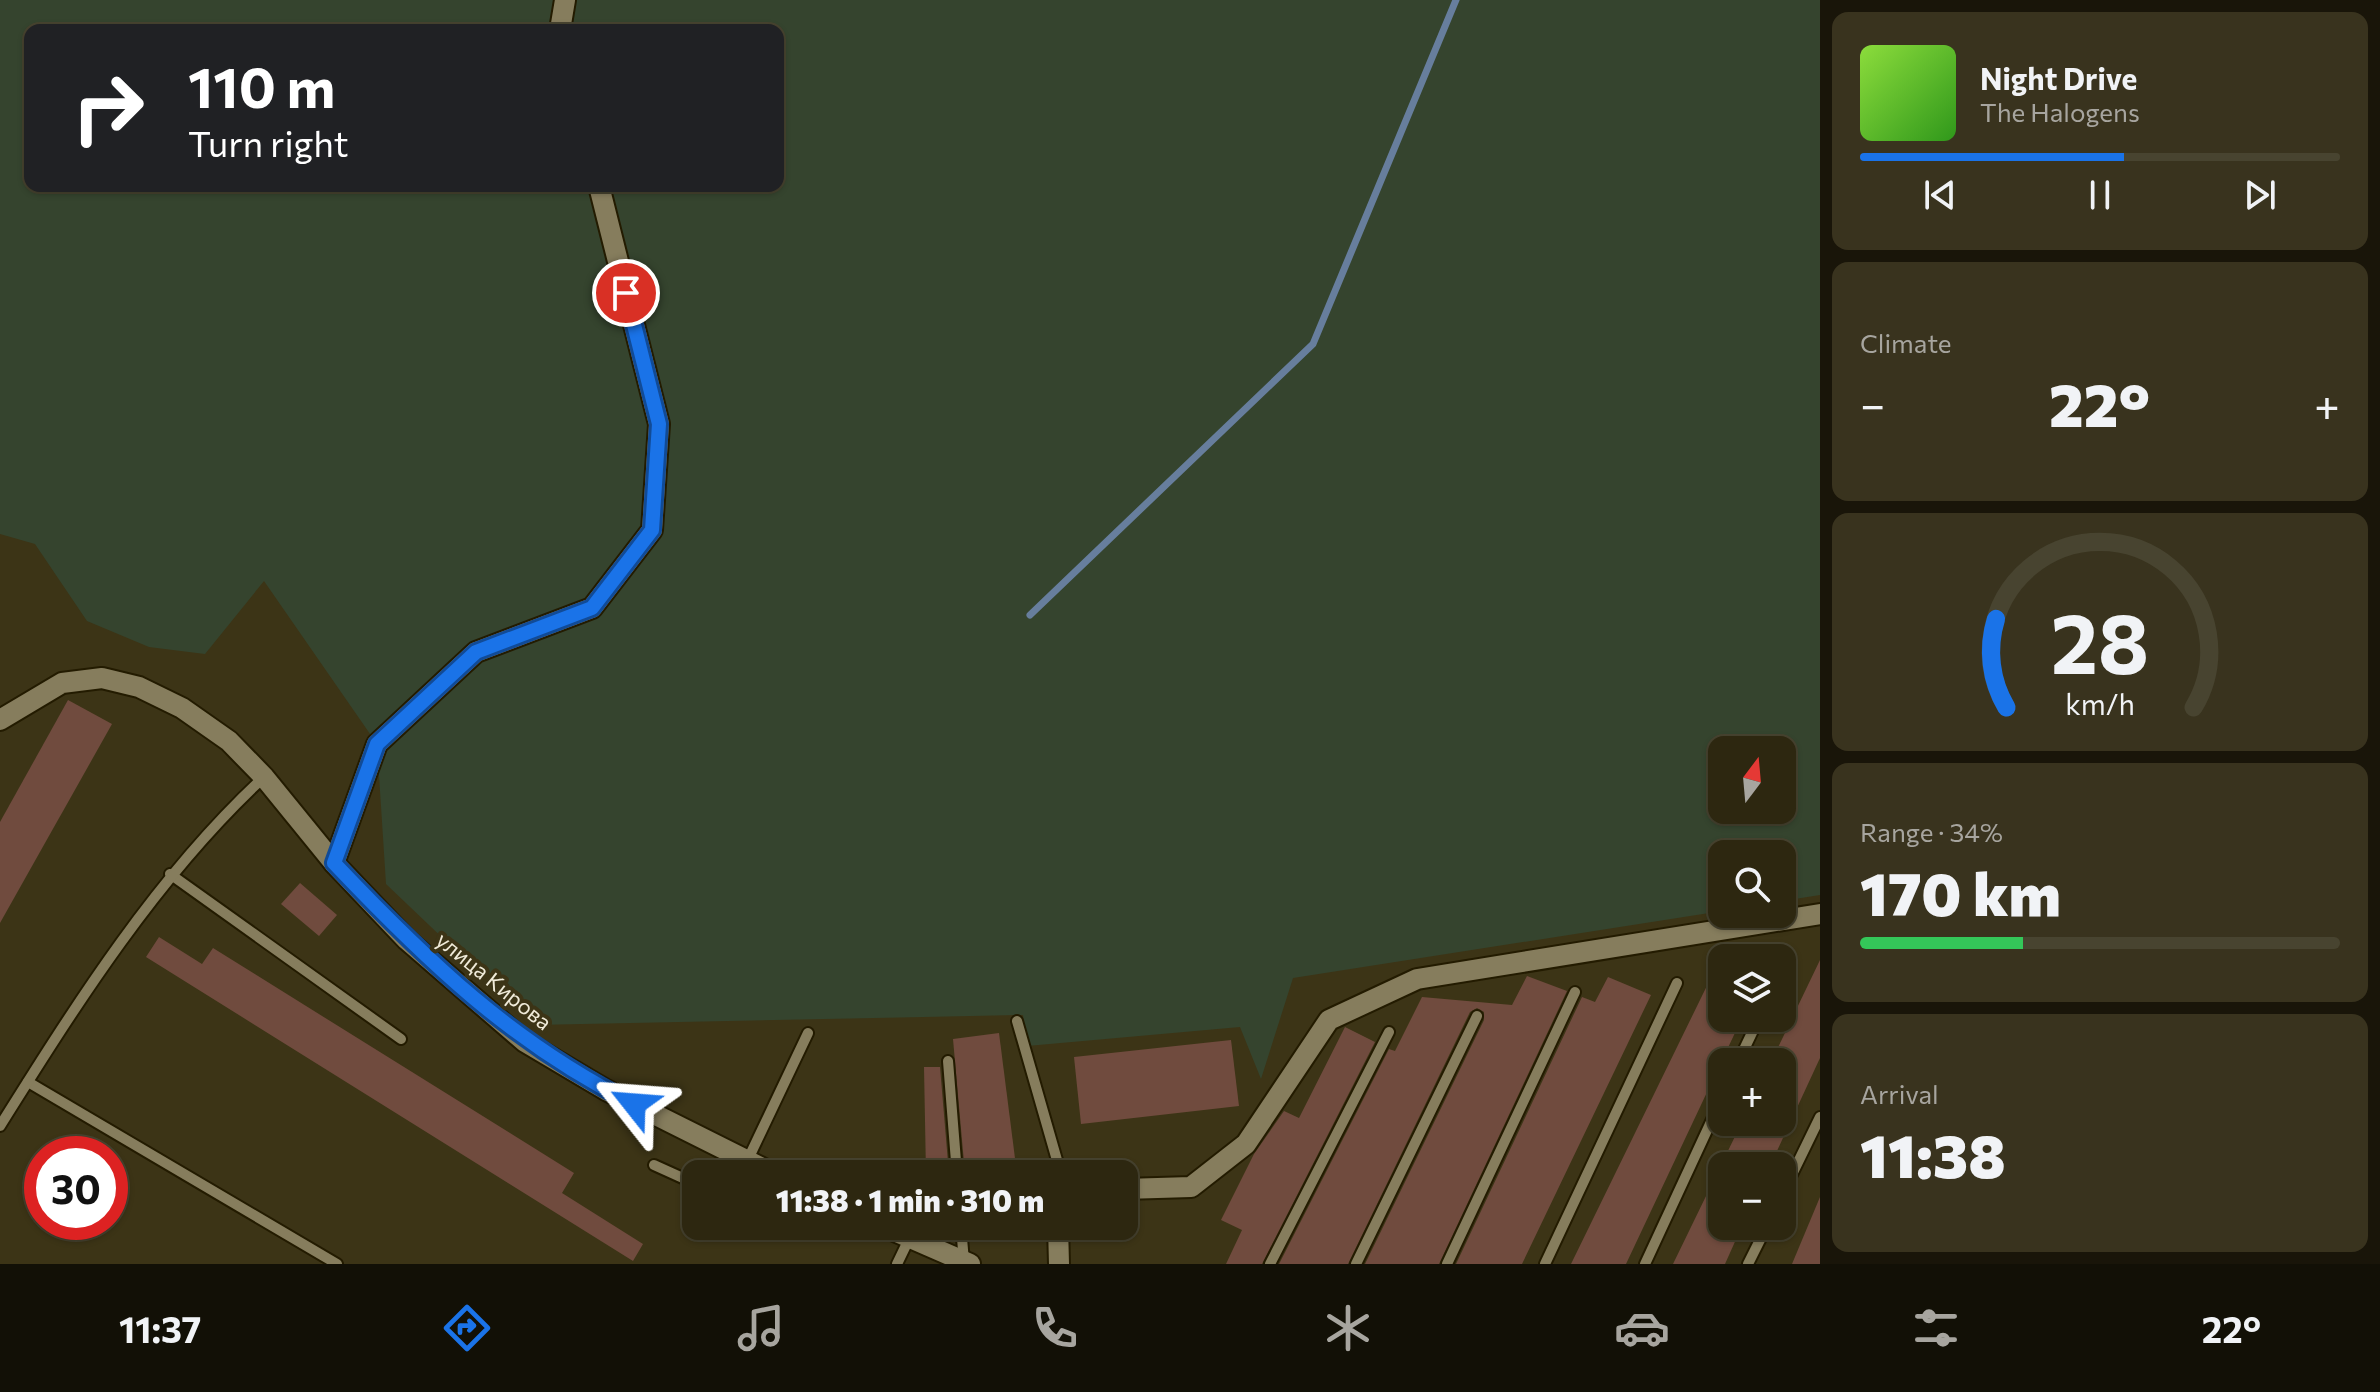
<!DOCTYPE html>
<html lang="en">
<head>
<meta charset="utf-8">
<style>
  body { margin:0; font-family:Commissioner,sans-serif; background:#39331e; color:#f1f3f6; height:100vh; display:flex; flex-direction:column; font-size:30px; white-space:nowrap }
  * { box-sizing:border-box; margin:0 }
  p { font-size:26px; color:#a7a59f }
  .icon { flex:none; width:44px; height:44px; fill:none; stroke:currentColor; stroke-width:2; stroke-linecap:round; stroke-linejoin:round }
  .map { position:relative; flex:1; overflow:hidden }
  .details { display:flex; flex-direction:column; gap:12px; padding:12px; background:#191509; width:560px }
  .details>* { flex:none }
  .guide { position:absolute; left:24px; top:24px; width:760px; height:168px; border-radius:16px; box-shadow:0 2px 6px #0004,0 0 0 2px #484430; background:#202124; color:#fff; overflow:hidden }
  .needle { width:52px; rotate:16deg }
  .tools { position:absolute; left:1708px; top:736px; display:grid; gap:16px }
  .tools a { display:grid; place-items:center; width:88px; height:88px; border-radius:16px; background:#2d2710; box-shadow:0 2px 6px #0004,0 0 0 2px #484430; font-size:40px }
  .speed { position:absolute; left:24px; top:1136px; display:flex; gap:16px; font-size:40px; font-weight:700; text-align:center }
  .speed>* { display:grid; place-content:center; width:104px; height:104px; border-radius:50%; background:#2d2710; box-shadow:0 2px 6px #0004,0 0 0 2px #484430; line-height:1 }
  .speed .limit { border:12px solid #d22; background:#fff; color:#111 }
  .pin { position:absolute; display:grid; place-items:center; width:68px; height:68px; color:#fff; margin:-34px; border:4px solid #fff; border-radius:50%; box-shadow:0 2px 8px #0007 }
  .me { position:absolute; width:88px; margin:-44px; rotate:298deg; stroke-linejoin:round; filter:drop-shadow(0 0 6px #0008) }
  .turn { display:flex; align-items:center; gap:28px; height:168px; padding:0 32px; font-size:36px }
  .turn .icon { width:104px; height:104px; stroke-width:2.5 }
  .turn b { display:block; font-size:56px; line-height:68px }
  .big { font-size:60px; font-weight:800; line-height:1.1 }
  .details .widget { flex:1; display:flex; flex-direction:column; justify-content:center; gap:12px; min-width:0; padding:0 28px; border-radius:16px; background:#39331e }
  .details .dial { align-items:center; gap:0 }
  .dial svg { height:208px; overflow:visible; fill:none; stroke:#484430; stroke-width:7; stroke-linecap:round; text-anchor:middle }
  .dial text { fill:#f1f3f6; stroke:none }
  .song { display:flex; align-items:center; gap:24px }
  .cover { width:96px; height:96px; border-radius:12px; background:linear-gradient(135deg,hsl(90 70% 55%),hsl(110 70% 35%)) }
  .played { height:8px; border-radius:4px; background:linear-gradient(90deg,#1a73e8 55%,#484430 55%) }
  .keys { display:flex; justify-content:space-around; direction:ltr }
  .heat { display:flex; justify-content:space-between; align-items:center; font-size:44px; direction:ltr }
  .charge { height:12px; border-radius:6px; background:linear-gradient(90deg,#34c759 34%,#484430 0) }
  .trip { position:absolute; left:682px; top:1160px; width:456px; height:80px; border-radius:16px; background:#2d2710; box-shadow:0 2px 6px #0004,0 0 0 2px #484430; font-weight:800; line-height:80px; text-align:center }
  .dock { display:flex; height:128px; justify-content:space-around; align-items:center; background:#121006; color:#a7a59f }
  .dock .icon { width:56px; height:56px }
  .dock .on { color:#1a73e8 }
  .dock b { font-size:36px; color:#f1f3f6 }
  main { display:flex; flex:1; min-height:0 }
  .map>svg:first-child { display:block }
  .green { fill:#35442e; fill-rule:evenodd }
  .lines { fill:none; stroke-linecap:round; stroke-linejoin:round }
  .stream { stroke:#677e9d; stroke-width:7 }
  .building { fill:#704b3e }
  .service-casing { stroke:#231b00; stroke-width:14 }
  .minor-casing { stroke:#231b00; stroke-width:24 }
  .service { stroke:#867d5d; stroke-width:10 }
  .minor { stroke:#867d5d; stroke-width:20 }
  .route-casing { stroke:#114b97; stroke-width:20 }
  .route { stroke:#1a73e8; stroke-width:14 }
  .labels { text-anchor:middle; stroke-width:8; stroke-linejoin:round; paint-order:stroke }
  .street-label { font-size:22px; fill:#f0ebd9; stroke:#3c3416 }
</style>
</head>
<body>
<main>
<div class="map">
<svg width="1820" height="1264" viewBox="0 0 1820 1264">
  <rect width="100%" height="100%" fill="#3c3416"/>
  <!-- green -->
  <path class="green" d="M 0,0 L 1820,0 L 1820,895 L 1782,901 L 1782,854 L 1722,854 L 1722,911 L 1293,978 L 1261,1079 L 1240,1027 L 1027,1046 L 1023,1015 L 534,1025 L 386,884 L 377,744 L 264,581 L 205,654 L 149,647 L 87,621 L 35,544 L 0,534 ZM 30,30 L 778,30 L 778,186 L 30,186 ZM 1722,750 L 1782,750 L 1782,810 L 1722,810 Z"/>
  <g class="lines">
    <!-- stream -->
    <path class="stream" d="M 1030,615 L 1313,344 L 1456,0"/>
  </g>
  <!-- building -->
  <g class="building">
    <path d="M 68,700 L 112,724 L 0,923 L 0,822 Z"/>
    <path d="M 300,883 L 337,915 L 319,936 L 281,904 Z"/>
    <path d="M 159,937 L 202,964 L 213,948 L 574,1173 L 562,1193 L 643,1244 L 633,1261 L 146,957 Z"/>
    <path d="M 1722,955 L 1722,1018 L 1742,1018 L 1626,1264 L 1571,1264 Z"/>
    <path d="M 1820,960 L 1820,1058 L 1770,1166 L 1722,1166 L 1722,1226 L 1742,1226 L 1725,1264 L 1673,1264 L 1742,1122 L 1782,1122 L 1782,1062 L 1771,1062 Z"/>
    <path d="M 1527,976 L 1567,991 L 1439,1264 L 1365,1264 L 1484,1020 L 1484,1012 L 1477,1008 L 1470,1012 L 1348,1264 L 1279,1264 L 1389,1049 L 1395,1051 L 1422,997 L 1512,1005 Z"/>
    <path d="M 1608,977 L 1651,995 L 1522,1264 L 1456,1264 L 1582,997 L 1595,1002 Z"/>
    <path d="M 1345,1027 L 1375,1042 L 1262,1264 L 1226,1264 L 1242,1230 L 1221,1220 L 1254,1154 L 1284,1111 L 1299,1118 Z"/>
    <path d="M 999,1033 L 1017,1174 L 965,1174 L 953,1039 Z"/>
    <path d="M 1231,1040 L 1239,1106 L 1081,1124 L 1074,1057 Z"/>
    <path d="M 924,1067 L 940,1067 L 949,1174 L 926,1174 Z"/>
    <path d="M 1820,1197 L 1820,1264 L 1792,1264 Z"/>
  </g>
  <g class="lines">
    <!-- service casing -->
    <g class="service-casing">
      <g id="service">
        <path d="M 170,874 L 401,1039"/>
        <path d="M 1017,1021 L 1061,1174"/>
        <path d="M 948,1061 L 957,1174"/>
        <path d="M 1738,1062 L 1759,1018"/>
        <path d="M 28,1082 L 337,1264"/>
        <path d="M 0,1126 C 77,1003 157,876 264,777"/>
        <path d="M 654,1165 L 696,1184"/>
        <path d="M 741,1174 L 808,1033"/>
        <path d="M 1782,1195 L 1820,1117"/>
        <path d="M 961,1226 L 964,1262"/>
        <path d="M 897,1264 L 909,1239"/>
        <path d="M 1270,1264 L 1389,1032"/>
        <path d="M 1356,1264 L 1477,1016"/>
        <path d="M 1447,1264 L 1575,992"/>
        <path d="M 1545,1264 L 1677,983"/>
        <path d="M 1645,1264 L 1722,1098"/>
        <path d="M 1748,1264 L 1767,1226"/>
      </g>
    </g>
    <!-- minor casing -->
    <g class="minor-casing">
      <g id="minor">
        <path d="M 560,30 L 565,0"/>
        <path d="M 0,720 L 62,683 L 102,678 L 139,687 L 182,708 L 229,741 L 264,777 L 334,863 L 407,940 L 525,1042 L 606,1090 L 774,1174"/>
        <path d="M 334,863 L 377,744 L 476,652 L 592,608 L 652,530 L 659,424 L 599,186"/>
        <path d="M 1124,1189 L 1191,1187 L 1246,1144 L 1329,1020 L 1417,979 L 1820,914"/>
        <path d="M 883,1226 L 970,1264"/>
        <path d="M 1058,1226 L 1059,1264"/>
      </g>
    </g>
    <!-- service -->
    <use href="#service" class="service"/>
    <!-- minor -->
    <use href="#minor" class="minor"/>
  </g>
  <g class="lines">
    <!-- route casing -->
    <g class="route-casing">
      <path id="route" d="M 626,293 L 659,424 L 652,530 L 592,608 L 476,652 L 377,744 L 334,863 C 427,961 512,1043 634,1104"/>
    </g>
    <!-- route -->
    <use href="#route" class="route"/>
  </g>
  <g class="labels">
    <!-- street labels -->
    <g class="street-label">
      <text transform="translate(494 981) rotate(39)" y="8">улица Кирова</text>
    </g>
  </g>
</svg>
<div class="tools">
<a><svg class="needle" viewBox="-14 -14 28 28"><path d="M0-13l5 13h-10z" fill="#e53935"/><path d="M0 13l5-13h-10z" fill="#a7a59f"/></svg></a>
<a><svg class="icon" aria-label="search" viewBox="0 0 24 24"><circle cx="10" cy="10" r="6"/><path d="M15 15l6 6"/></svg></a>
<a><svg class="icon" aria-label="layers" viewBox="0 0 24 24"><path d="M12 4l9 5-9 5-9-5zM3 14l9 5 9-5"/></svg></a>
<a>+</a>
<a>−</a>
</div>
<div class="speed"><div class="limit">30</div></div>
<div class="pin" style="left:626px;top:293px;background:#d93025"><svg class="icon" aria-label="arrive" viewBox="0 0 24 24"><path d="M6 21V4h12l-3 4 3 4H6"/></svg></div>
<svg class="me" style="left:634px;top:1104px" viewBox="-20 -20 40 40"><path d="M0-17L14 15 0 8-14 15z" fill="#1a73e8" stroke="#fff" stroke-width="4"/></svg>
<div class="trip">11:38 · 1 min · 310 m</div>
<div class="guide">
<div class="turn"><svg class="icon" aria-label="right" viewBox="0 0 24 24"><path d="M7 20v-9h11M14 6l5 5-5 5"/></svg><div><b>110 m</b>Turn right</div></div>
</div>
</div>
<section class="details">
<div class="widget">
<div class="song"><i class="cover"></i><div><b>Night Drive</b><p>The Halogens</p></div></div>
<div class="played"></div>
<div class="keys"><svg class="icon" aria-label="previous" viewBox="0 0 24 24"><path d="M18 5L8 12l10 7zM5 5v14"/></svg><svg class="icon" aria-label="pause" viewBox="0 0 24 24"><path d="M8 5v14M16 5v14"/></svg><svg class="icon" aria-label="next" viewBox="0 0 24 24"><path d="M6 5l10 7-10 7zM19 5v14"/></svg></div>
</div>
<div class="widget"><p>Climate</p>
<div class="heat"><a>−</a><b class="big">22°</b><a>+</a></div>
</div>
<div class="widget dial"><svg viewBox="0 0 100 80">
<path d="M14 69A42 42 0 1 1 86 69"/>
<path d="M14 69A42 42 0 0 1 10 35" stroke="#1a73e8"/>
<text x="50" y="56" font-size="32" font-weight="700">28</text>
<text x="50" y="72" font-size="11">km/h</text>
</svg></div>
<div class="widget"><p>Range · 34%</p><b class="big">170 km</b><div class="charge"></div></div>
<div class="widget"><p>Arrival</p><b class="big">11:38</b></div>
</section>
</main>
<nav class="dock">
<b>11:37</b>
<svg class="icon on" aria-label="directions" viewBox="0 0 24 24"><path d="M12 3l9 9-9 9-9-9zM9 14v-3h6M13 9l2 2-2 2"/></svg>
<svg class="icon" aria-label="music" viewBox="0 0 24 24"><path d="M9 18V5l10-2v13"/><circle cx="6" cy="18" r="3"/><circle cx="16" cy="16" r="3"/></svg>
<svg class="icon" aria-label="phone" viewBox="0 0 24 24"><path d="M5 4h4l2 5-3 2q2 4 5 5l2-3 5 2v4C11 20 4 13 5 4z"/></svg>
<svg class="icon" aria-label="climate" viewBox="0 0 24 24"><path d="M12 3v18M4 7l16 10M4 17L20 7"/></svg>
<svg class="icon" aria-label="car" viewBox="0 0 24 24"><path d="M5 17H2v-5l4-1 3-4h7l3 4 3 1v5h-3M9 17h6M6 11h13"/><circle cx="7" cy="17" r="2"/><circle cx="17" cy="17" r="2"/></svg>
<svg class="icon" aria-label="filters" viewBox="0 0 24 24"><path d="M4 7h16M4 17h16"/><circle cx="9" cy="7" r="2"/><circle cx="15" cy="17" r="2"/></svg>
<b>22°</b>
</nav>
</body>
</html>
